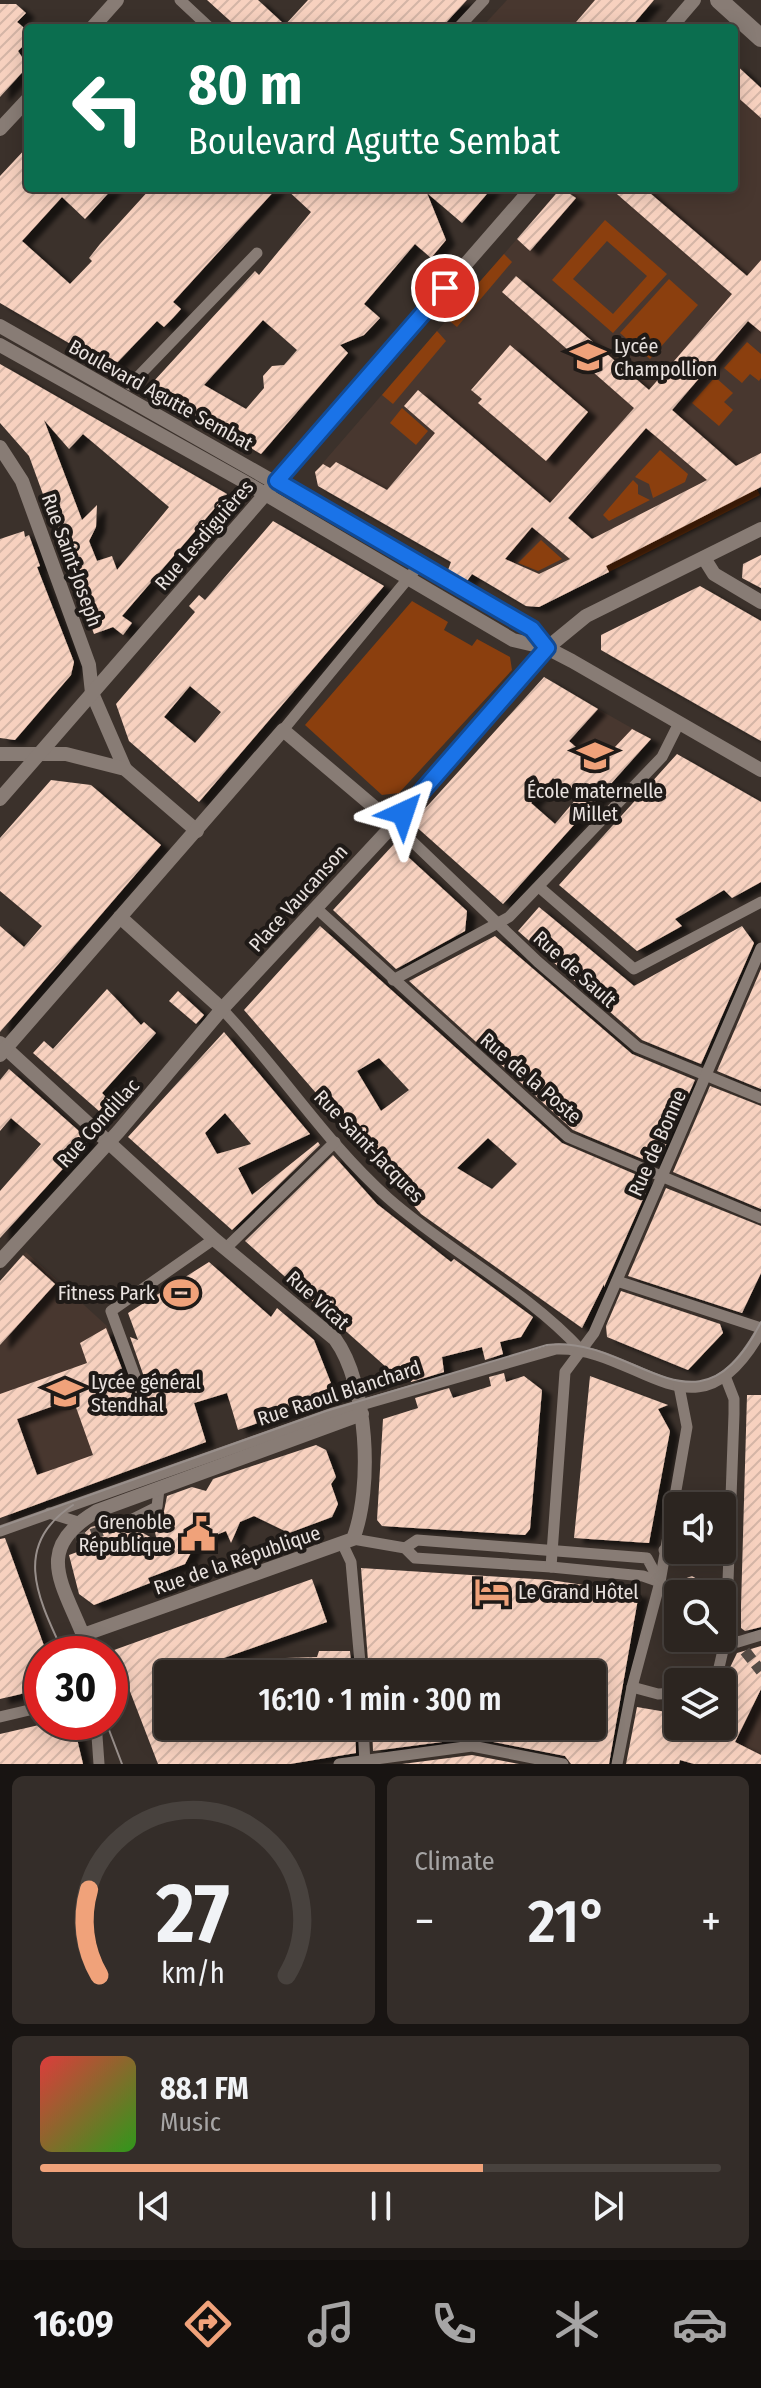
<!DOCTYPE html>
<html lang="en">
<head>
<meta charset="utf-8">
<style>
  body { margin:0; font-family:"Fira Sans Condensed",sans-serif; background:#342d29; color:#f1f3f6; height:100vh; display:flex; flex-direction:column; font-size:30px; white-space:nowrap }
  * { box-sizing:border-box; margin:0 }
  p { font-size:26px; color:#a6a5a5 }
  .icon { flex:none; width:44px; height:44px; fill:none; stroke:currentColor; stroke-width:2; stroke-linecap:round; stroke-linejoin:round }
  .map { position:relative; height:1764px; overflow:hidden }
  .sheet { display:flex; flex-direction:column; gap:12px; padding:12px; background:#181412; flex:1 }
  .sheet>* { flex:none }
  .banner { position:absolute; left:24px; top:24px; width:714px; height:168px; border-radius:8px; box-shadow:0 4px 20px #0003,0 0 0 2px #48423e; background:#0b6e4f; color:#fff; overflow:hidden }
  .tools { position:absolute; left:664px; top:1492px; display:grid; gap:16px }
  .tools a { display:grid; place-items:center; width:72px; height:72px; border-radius:8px; background:#2c2520; box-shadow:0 4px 20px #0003,0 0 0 2px #48423e; font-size:40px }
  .speed { position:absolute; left:24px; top:1636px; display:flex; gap:16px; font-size:40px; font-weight:700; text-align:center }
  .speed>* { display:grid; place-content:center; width:104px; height:104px; border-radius:50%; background:#2c2520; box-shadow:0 4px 20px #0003,0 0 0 2px #48423e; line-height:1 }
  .speed .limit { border:12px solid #d22; background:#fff; color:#111 }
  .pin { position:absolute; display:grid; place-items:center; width:68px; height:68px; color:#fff; margin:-34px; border:4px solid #fff; border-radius:50%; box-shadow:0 2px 8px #0007 }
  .me { position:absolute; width:88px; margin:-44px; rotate:42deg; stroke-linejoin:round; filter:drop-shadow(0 0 6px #0008) }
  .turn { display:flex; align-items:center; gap:28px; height:168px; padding:0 32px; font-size:36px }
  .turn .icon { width:104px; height:104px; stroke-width:2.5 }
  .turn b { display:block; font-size:56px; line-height:68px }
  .big { font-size:60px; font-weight:600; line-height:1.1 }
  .sheet .widget { flex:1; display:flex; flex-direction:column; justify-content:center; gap:12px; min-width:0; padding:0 28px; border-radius:12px; background:#342d29 }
  .sheet .dial { align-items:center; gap:0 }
  .dial svg { height:208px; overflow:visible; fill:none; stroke:#48423e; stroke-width:7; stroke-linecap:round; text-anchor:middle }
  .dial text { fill:#f1f3f6; stroke:none }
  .song { display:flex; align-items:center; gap:24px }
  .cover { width:96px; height:96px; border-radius:12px; background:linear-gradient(135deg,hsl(0 70% 55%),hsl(110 70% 35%)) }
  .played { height:8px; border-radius:4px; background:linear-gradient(90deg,#f0a27a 65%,#48423e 65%) }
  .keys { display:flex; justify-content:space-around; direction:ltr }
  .heat { display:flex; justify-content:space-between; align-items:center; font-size:44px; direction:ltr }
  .sheet .tiles { flex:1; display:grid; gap:12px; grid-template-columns:1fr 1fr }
  .widget:last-child { grid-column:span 2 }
  .trip { position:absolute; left:154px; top:1660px; width:452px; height:80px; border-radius:8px; background:#2c2520; box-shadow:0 4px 20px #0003,0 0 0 2px #48423e; font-weight:600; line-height:80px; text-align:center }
  .tab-bar { display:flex; height:128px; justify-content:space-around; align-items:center; background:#120f0d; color:#a6a5a5 }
  .tab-bar .icon { width:56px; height:56px }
  .tab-bar .selected { color:#f0a27a }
  .tab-bar b { font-size:36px; color:#f1f3f6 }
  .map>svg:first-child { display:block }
  .built { fill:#48372f }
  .green { fill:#8b3f0e; fill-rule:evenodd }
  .building { fill:url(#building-hatch); fill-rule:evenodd; filter:url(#shadow) }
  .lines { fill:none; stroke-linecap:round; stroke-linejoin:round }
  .pedestrian-tunnel { stroke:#554c46; stroke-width:11; stroke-dasharray:11 5.5; stroke-linecap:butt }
  .pedestrian { stroke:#887c75; stroke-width:11 }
  .minor { stroke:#887c75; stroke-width:14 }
  .tertiary { stroke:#887c75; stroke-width:18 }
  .tram { stroke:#988f8b; stroke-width:2 }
  .route-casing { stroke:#114b97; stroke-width:20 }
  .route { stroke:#1a73e8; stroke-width:14 }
  .labels { text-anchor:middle; stroke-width:8; stroke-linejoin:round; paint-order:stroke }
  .poi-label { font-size:20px; fill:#e9e2df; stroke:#1f1a17; text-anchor:start }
  .street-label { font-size:20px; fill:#e9e2df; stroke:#1f1a17 }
</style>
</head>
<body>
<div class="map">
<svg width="761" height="1764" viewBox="0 0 761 1764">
  <defs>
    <pattern id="building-hatch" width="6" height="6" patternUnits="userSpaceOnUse" patternTransform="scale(2)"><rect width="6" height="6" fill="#f7d1bf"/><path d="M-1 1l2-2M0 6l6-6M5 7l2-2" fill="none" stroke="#d4b5a6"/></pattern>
    <filter id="shadow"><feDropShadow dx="9" dy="5" stdDeviation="2" flood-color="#0009"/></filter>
  </defs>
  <rect width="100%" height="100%" fill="#3b312b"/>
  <!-- built -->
  <g class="built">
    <path d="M 507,0 L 654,0 L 630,28 L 481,28 Z"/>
    <path d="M 734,63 L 761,88 L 761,494 L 757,489 L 539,607 L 495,587 L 318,486 L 315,472 L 561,188 L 734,188 Z"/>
    <path d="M 598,709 L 651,739 L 588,810 L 543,770 Z"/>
    <path d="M 26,1252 L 107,1326 L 139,1420 L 33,1506 L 0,1518 L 0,1281 Z"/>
    <path d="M 761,1689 L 761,1764 L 729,1756 Z"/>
  </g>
  <!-- green -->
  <g class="green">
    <path d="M 605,220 L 667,274 L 613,333 L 552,280 ZM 607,241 L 647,276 L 613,314 L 573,279 Z"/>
    <path d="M 504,254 L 512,262 L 457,327 L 447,319 Z"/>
    <path d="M 669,279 L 698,305 L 650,359 L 620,333 Z"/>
    <path d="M 437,331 L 446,341 L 393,404 L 382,395 Z"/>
    <path d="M 747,342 L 761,354 L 761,378 L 759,381 L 750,374 L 742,383 L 724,368 Z"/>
    <path d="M 715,377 L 733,393 L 724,402 L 733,410 L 719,426 L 692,403 Z"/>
    <path d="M 402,408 L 428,431 L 416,445 L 390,423 Z"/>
    <path d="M 660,450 L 688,474 L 685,482 L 653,498 L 649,484 L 635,477 Z"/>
    <path d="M 633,480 L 638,485 L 638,494 L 650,500 L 609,521 L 603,515 Z"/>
    <path d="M 757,489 L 760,495 L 609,572 L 606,566 Z"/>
    <path d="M 541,540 L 562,559 L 538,571 L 518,563 Z"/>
    <path d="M 412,601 L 448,622 L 444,630 L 472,646 L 477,639 L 510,657 L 512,670 L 399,793 L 382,795 L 305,725 Z"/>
  </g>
  <!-- building -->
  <g class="building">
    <path d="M 207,0 L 258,0 L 285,25 L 308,0 L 467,0 L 441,28 L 238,28 Z"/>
    <path d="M 595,0 L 654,0 L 630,28 L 571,28 Z"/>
    <path d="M 0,4 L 16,4 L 26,13 L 17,22 L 28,31 L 28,41 L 18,51 L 28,66 L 0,97 Z"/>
    <path d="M 734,63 L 761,88 L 761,118 L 734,94 Z"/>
    <path d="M 28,146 L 28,188 L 113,188 L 85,219 L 62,197 L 22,241 L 70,284 L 92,261 L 89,258 L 100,244 L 151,188 L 277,188 L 173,302 L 181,309 L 173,318 L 164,327 L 157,321 L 112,368 L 0,303 L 0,176 Z"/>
    <path d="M 285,188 L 492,188 L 462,223 L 427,193 L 446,240 L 431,258 L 415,244 L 364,304 L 380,318 L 364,335 L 340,345 L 348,353 L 261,454 L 156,393 L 154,381 L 255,271 L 259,275 L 311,212 ZM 263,320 L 297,350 L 284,365 L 272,366 L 263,376 L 264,388 L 246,409 L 204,385 Z"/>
    <path d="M 561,188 L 576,198 L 530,251 L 517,239 Z"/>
    <path d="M 610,188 L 644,188 L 747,276 L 761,260 L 761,332 L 748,321 L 672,410 L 736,466 L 761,453 L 761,487 L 606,566 L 609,572 L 539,607 L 526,606 L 472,574 L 467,581 L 448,570 L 451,562 L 318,486 L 315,472 L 323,464 L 330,468 L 336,462 L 387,490 L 435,433 L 404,406 L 418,390 L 550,503 L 634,408 L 502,292 L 516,276 L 649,390 L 732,294 ZM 646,428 L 707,480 L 592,539 L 568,518 ZM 532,527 L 570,559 L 539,574 L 505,559 Z"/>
    <path d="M 510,345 L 588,412 L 546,461 L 478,403 L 482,399 L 471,390 Z"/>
    <path d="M 0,364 L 227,494 L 122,616 L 132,623 L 123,635 L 113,627 L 94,634 L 29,456 L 0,423 ZM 44,420 L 69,449 L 83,434 L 169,507 L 117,570 L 112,556 L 97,561 L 89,541 L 96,527 L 97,505 L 82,520 Z"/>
    <path d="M 273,521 L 384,586 L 199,802 L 129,741 L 116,704 L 195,612 L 189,606 L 199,595 L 205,600 ZM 190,686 L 221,712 L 195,743 L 164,717 Z"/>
    <path d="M 24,531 L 25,537 L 29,535 L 40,566 L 37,567 L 74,662 L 71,675 L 15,740 L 0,738 L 0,539 Z"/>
    <path d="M 761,555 L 761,588 L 742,578 L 743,564 Z"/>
    <path d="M 700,586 L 761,621 L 761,741 L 601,650 L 601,635 Z"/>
    <path d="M 544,677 L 598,709 L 569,741 L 597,766 L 632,729 L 651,739 L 503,904 L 412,823 ZM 553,778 L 576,799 L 555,824 L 531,803 Z"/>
    <path d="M 677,754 L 761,802 L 761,882 L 732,898 L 724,890 L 675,919 L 682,926 L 637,951 L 559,885 Z"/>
    <path d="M 51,780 L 91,785 L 161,845 L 0,1032 L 0,926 L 24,947 L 42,926 L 0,891 L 0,838 Z"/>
    <path d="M 394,844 L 467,911 L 465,931 L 396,969 L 333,910 Z"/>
    <path d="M 539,907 L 634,986 L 742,926 L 754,943 L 701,1064 L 642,1040 L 518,931 Z"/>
    <path d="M 320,926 L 562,1143 L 651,1181 L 604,1287 L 604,1284 L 582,1328 L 421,1214 L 244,1010 ZM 379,1058 L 409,1090 L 381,1111 L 357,1071 ZM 488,1138 L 517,1164 L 492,1189 L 457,1168 Z"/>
    <path d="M 495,936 L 632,1054 L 695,1080 L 657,1165 L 573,1130 L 409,981 Z"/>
    <path d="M 761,969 L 761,1089 L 717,1071 Z"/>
    <path d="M 107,989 L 141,1025 L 144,1022 L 156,1033 L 102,1093 L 109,1100 L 99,1111 L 33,1053 L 44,1041 L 53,1049 Z"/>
    <path d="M 178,991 L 204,1015 L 196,1024 L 169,1001 Z"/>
    <path d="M 224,1032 L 310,1134 L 238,1168 L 252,1195 L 318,1142 L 320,1145 L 232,1230 L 128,1137 ZM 225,1113 L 251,1144 L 217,1154 L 205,1133 Z"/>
    <path d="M 9,1069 L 89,1140 L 0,1238 L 0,1191 L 41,1144 L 11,1118 L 0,1131 L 0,1080 Z"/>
    <path d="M 710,1086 L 761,1106 L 761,1209 L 673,1172 Z"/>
    <path d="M 333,1155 L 377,1204 L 451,1262 L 454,1259 L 533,1317 L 521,1337 L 500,1342 L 503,1354 L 485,1360 L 482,1347 L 442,1357 L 444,1372 L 411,1382 L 409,1374 L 395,1375 L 245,1241 Z"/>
    <path d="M 666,1188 L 761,1226 L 761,1273 L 742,1313 L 628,1276 Z"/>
    <path d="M 23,1255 L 55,1284 L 0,1345 L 0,1281 Z"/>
    <path d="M 209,1262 L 271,1317 L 277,1308 L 314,1340 L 336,1396 L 238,1430 L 227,1393 L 194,1403 L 206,1442 L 0,1518 L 0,1394 L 87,1363 L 80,1343 L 106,1328 L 133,1397 L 145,1401 L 149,1391 L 130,1337 L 138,1340 L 128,1313 ZM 73,1399 L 93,1455 L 37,1475 L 17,1419 Z"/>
    <path d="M 621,1291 L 720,1324 L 723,1333 L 688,1370 L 607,1337 L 606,1326 Z"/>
    <path d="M 504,1373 L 506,1382 L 524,1376 L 542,1390 L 530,1529 L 525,1535 L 382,1526 L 377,1520 L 383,1419 L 418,1408 L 415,1398 L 449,1388 L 453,1398 L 491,1386 L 489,1377 Z"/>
    <path d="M 590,1376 L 668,1405 L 658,1409 L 670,1431 L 649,1543 L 574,1538 Z"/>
    <path d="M 747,1395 L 761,1395 L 761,1627 L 745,1631 L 741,1628 L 741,1606 Z"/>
    <path d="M 316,1445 L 326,1450 L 336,1477 L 331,1484 L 338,1504 L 332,1517 L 289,1533 L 254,1516 L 240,1522 L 231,1543 L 226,1531 L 196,1543 L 185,1564 L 148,1578 L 150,1583 L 94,1605 L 79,1594 L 69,1555 L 80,1551 L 76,1541 L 91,1527 L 119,1519 L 123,1529 L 134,1528 L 157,1541 L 152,1519 L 164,1511 L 167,1496 L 192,1487 L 206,1491 L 213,1479 Z"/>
    <path d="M 5,1538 L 47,1654 L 42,1654 L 42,1689 L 0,1699 L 0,1539 Z"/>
    <path d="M 361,1568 L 550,1580 L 639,1593 L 609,1764 L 571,1764 L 565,1756 L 473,1738 L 373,1751 L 372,1726 L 592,1726 L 592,1674 L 369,1674 Z"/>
    <path d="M 692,1576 L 702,1582 L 704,1594 L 686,1594 L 680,1587 L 684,1579 Z"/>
    <path d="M 312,1579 L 327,1622 L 218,1660 L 317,1657 L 319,1651 L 350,1651 L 352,1674 L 168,1674 L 168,1726 L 192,1726 L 196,1736 L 246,1726 L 265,1726 L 264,1730 L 286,1726 L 355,1726 L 356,1753 L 290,1764 L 158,1764 L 114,1650 Z"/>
    <path d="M 761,1646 L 761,1689 L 735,1742 L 761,1755 L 761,1764 L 694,1764 L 680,1760 L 679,1764 L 626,1764 L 637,1707 L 678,1714 L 678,1726 L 722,1726 L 722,1684 L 737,1653 Z"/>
    <path d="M 52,1722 L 73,1722 L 83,1764 L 0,1764 L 0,1734 Z"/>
    <path d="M 472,1755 L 519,1764 L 402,1764 Z"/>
  </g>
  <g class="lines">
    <!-- pedestrian-tunnel -->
    <g class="pedestrian-tunnel">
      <path d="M 76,1540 L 127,1522"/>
      <path d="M 745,1651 L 761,1671"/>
    </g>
    <!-- pedestrian -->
    <g class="pedestrian">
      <path d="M 180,0 L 210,28"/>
      <path d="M 458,28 L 484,0"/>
      <path d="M 130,385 L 257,253"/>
      <path d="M 283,730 L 420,564"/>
      <path d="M 394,824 L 538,962 L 637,1047 L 761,1098"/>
      <path d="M 539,887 L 634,969 L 761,902"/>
      <path d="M 316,908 L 568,1137 L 761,1218"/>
      <path d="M 393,980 L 509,917 L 662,757 L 679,723"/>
      <path d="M 222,1009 C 280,1070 326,1143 388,1198 C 449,1252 526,1290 581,1350"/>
      <path d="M 226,1248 L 335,1142"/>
      <path d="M 617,1281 L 761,1328"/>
      <path d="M 141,1393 L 111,1311 L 214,1239"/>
      <path d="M 49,1513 L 78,1522"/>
      <path d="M 127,1522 L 157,1507 L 159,1489"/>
      <path d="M 0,1531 L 333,1413 L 556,1349 C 640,1346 696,1448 761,1331"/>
      <path d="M 353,1539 L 405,1548 L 415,1558 L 551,1567 L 643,1576 L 660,1582"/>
      <path d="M 343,1545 L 351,1562 L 361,1674"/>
      <path d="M 405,1548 L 417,1540 L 647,1558 L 660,1582 L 678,1597"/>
      <path d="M 664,1550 L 730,1551"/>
      <path d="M 551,1567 L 565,1372 L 594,1333 L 761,948"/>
      <path d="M 722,1634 L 738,1642 L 761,1635"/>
      <path d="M 83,1635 L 88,1654"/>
      <path d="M 708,1682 L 718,1672 L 726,1637 L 734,1414 L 734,1399 L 725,1376"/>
      <path d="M 632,1687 L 658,1694 L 678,1693"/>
      <path d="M 0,1717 L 42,1707"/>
      <path d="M 96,1722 L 99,1764"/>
      <path d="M 363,1726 L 365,1764"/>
      <path d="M 339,1764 L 472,1746 L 563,1764"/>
      <path d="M 617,1764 L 632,1687 L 660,1582 L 687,1427 L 679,1386"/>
    </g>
    <!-- minor -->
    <g class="minor">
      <path d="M 92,28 L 117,0"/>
      <path d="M 670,28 L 694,0"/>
      <path d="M 0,129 L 28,99"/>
      <path d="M 0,326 L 532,629 L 547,648"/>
      <path d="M 0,345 L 243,481 L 513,640 L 547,648 L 572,661 L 761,770"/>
      <path d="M 0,447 L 22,481 L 89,665 L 92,693 L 125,769"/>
      <path d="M 704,558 L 714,574 L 761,602"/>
      <path d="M 0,754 L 66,754 L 125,769 L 197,831"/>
      <path d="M 0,799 L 532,188"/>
      <path d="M 120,917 L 222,1009"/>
      <path d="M 0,1043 L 214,1239 L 335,1339 C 368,1384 373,1488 353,1539 L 83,1635 C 61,1581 34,1548 97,1511 L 362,1414"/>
      <path d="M 0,1055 L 283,730 L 394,824"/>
      <path d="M 0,1261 L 119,1131 L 222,1009 L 421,795 L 547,648 L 586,616 L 761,529"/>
    </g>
    <!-- tertiary -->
    <path class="tertiary" d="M 719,0 L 761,38"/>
    <!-- tram -->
    <g class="tram">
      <path d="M 0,1527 L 326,1411 L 547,1345 C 634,1334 698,1448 761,1322"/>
      <path d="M 64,1654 C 39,1600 10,1546 73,1505"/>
      <path d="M 106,1722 L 122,1764"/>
    </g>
  </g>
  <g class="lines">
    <!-- route casing -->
    <g class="route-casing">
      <path id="route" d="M 403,813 L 547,648 L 532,629 L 277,481 L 445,288"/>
    </g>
    <!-- route -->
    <use href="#route" class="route"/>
  </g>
  <!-- icons -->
  <defs>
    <g id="school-bare" transform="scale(2.76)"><path d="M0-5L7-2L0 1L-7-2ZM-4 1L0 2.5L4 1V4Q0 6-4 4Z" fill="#f0a27a" stroke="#1f1a17" stroke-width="2.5" paint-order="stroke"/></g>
    <g id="stadium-bare" transform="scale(2.76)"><path d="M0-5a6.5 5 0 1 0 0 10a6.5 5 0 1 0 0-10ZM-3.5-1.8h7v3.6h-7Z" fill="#f0a27a" stroke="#1f1a17" stroke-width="2.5" paint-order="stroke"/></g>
    <g id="civic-bare" transform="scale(2.76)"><path d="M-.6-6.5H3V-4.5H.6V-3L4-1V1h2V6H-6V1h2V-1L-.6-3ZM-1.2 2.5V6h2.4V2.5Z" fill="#f0a27a" stroke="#1f1a17" stroke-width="2.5" paint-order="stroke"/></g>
    <g id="hotel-bare" transform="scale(2.76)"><path d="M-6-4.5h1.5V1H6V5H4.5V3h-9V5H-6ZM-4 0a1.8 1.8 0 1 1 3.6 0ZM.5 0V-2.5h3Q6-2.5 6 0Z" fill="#f0a27a" stroke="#1f1a17" stroke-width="2.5" paint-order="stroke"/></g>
  </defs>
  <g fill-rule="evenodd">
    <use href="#school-bare" x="588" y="357"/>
    <use href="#school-bare" x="595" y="756"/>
    <use href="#stadium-bare" x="181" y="1293"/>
    <use href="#school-bare" x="65" y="1393"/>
    <use href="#civic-bare" x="198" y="1534"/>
    <use href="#hotel-bare" x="492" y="1592"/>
  </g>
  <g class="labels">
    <!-- poi labels -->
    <g class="poi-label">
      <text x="614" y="353">Lycée<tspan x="614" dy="23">Champollion</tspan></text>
      <text x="595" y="798" text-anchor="middle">École maternelle<tspan x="595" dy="23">Millet</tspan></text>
      <text x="155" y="1300" text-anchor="end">Fitness Park</text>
      <text x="91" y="1389">Lycée général<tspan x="91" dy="23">Stendhal</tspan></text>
      <text x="172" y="1529" text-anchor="end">Grenoble<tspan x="172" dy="23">République</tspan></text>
      <text x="518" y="1599">Le Grand Hôtel</text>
    </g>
    <!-- street labels -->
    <g class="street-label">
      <text transform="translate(161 395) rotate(29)" y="7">Boulevard Agutte Sembat</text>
      <text transform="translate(204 535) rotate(-49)" y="7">Rue Lesdiguières</text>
      <text transform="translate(72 560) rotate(70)" y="7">Rue Saint-Joseph</text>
      <text transform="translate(298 898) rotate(-48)" y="7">Place Vaucanson</text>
      <text transform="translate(575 969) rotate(42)" y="7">Rue de Sault</text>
      <text transform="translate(531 1078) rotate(41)" y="7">Rue de la Poste</text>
      <text transform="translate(98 1123) rotate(-48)" y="7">Rue Condillac</text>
      <text transform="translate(657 1143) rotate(-66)" y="7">Rue de Bonne</text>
      <text transform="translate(369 1146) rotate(46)" y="7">Rue Saint-Jacques</text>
      <text transform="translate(318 1300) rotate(42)" y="7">Rue Vicat</text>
      <text transform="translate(339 1393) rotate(-18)" y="7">Rue Raoul Blanchard</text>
      <text transform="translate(237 1560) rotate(-19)" y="7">Rue de la République</text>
    </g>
  </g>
</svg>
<div class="tools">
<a><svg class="icon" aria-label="sound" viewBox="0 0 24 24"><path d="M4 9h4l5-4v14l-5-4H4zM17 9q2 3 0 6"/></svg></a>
<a><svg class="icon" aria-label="search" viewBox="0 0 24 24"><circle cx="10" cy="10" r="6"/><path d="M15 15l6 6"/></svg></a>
<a><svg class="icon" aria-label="layers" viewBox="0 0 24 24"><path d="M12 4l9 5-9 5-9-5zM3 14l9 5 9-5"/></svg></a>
</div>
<div class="speed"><div class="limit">30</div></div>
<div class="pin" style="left:445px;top:288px;background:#d93025"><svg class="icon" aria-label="arrive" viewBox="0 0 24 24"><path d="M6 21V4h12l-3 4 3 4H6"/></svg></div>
<svg class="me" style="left:403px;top:813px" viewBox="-20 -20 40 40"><path d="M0-17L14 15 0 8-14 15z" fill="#1a73e8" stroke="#fff" stroke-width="4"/></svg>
<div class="trip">16:10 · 1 min · 300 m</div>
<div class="banner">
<div class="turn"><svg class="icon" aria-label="left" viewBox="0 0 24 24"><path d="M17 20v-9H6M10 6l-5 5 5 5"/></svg><div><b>80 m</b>Boulevard Agutte Sembat</div></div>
</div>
</div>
<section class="sheet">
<div class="tiles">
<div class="widget dial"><svg viewBox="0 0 100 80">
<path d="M14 69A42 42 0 1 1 86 69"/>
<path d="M14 69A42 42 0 0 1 10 36" stroke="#f0a27a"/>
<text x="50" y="56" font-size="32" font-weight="700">27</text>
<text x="50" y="72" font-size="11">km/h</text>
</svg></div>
<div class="widget"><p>Climate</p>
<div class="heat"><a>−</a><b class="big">21°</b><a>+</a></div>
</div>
<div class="widget">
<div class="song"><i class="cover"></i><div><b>88.1 FM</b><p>Music</p></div></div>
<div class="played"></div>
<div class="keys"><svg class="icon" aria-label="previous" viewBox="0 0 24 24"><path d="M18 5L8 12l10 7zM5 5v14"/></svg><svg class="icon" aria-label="pause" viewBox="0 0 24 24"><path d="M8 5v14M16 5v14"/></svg><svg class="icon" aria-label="next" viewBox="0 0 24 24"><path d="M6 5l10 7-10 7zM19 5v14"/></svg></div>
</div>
</div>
</section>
<nav class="tab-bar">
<b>16:09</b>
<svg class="icon selected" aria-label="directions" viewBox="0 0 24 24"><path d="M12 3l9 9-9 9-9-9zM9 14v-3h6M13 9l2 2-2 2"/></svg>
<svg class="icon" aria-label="music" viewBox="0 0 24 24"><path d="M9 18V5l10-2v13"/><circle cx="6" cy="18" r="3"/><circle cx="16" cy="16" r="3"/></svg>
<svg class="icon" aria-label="phone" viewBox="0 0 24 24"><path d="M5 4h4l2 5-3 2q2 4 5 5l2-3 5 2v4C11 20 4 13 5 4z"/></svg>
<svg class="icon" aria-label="climate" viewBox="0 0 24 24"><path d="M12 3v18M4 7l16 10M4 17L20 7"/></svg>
<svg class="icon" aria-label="car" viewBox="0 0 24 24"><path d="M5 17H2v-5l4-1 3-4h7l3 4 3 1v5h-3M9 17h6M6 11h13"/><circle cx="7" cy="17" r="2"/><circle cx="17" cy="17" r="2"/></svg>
</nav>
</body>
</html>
